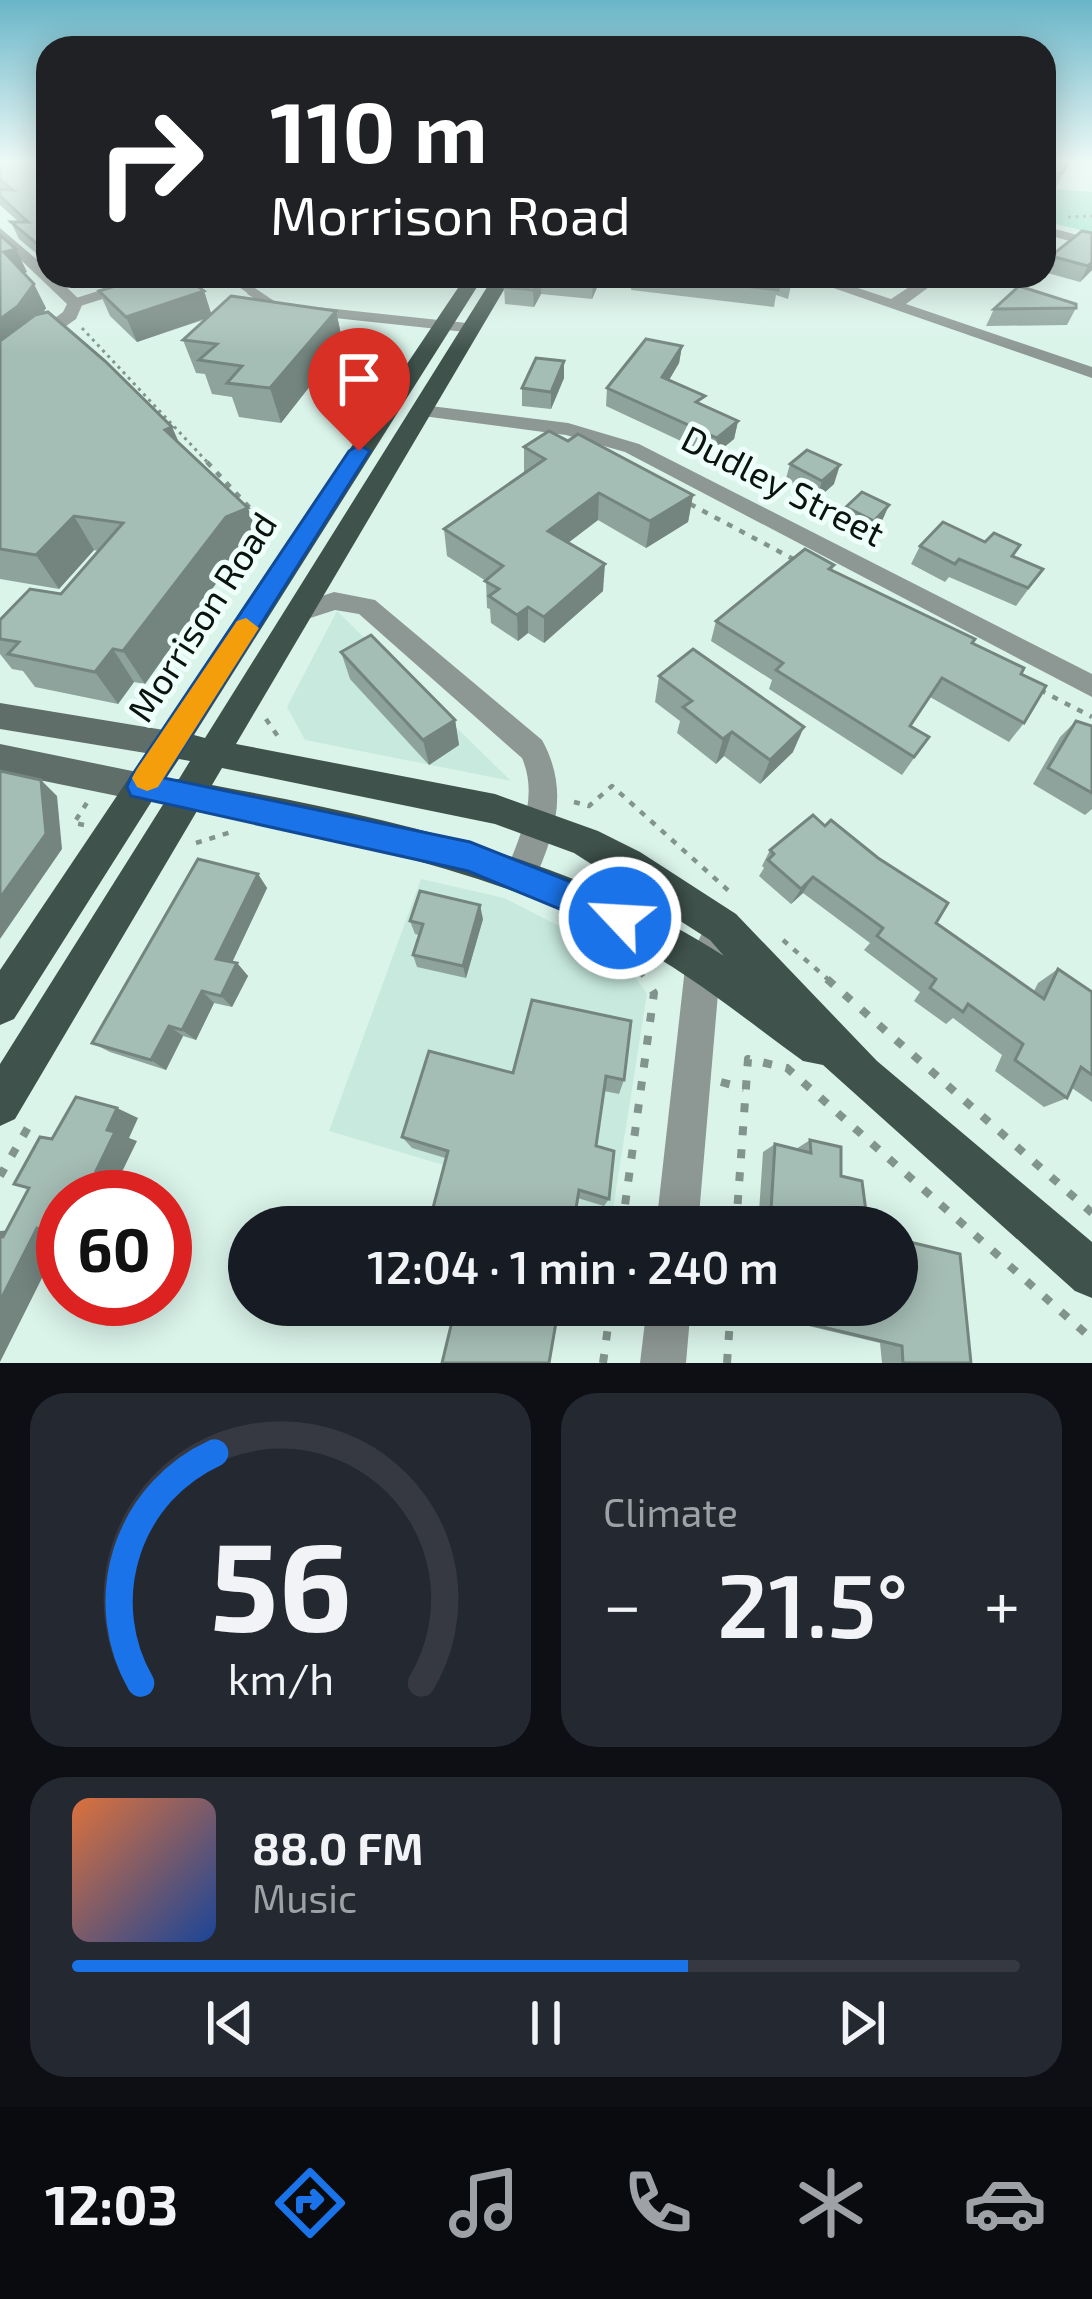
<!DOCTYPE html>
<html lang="en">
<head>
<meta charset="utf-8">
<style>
  body { margin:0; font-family:"Exo 2",sans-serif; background:#242831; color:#f1f3f6; height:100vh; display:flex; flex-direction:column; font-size:45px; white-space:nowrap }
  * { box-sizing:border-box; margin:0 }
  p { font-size:39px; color:#9ea1a6 }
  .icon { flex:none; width:66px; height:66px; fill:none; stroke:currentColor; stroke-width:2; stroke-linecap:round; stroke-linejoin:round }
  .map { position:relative; height:1363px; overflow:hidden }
  .details { display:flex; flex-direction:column; gap:30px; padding:30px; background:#0d0f14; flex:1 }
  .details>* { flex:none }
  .banner { position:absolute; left:36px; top:36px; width:1020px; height:252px; border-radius:36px; box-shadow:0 6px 30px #0003; background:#202124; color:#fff; overflow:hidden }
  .speed { position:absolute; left:36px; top:1170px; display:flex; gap:24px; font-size:60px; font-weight:700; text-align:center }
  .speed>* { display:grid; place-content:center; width:156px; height:156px; border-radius:50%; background:#171b24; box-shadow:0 6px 30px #0003; line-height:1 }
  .speed .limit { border:18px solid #d22; background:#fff; color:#111 }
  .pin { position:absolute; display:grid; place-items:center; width:102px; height:102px; color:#fff; margin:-123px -51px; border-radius:50% 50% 50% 0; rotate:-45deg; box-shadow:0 0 12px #0007 }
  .pin .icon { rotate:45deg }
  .me { position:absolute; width:132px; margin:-66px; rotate:295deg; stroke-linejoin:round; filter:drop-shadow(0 0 9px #0008) }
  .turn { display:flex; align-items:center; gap:42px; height:252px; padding:0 36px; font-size:54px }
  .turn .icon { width:156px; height:156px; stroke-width:2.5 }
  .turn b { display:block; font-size:84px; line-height:102px }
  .big { font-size:90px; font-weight:600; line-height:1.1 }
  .details .widget { flex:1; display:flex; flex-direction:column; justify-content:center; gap:18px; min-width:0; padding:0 42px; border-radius:36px; background:#242831 }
  .details .dial { align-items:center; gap:0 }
  .dial svg { height:312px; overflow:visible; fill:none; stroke:#363941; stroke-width:7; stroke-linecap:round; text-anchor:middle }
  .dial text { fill:#f1f3f6; stroke:none }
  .song { display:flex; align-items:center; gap:36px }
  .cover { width:144px; height:144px; border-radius:18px; background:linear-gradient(135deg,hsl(20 70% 55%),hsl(220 70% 35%)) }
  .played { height:12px; border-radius:6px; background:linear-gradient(90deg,#1a73e8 65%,#363941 65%) }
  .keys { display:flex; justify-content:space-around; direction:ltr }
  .heat { display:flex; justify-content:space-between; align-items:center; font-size:66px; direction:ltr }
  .details .tiles { flex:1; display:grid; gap:30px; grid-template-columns:1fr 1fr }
  .widget:last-child { grid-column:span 2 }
  .trip { position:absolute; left:228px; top:1206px; width:690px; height:120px; border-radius:60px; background:#171b24; box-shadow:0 6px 30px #0003; font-weight:600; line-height:120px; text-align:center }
  .tab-bar { display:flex; height:192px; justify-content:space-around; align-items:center; background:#090b0e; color:#9ea1a6 }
  .tab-bar .icon { width:84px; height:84px }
  .tab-bar .selected { color:#1a73e8 }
  .tab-bar b { font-size:54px; color:#f1f3f6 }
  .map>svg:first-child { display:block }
  .built { fill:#c8eade }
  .green { fill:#95e2c8 }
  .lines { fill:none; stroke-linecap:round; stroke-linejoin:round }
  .path-far2 { stroke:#81948d; stroke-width:3; stroke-dasharray:3 4.5; stroke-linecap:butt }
  .path-far1 { stroke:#81948d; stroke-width:4.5; stroke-dasharray:6 8; stroke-linecap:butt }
  .path { stroke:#81948d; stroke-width:8; stroke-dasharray:9 14; stroke-linecap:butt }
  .lane-far1 { stroke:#8d9793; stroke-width:8 }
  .lane { stroke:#8d9793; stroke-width:9 }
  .street { fill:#8d9793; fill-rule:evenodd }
  .secondary { fill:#5f6e69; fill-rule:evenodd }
  .primary { fill:#3f524b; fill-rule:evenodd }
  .wall { fill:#8ea39c }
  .shaded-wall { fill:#74857f }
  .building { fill:#a5beb5; stroke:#74857f; stroke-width:3 }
  .route { fill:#1a73e8; stroke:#114b97; stroke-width:3 }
  .slow { fill:#f59e0b }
  .labels { text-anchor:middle; stroke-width:10; stroke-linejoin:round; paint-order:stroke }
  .street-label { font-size:36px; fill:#0a1310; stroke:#effff9 }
</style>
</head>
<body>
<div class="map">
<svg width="1092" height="1363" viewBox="0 0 1092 1363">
  <rect width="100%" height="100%" fill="#daf4ea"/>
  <!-- built -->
  <g class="built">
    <path d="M 337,611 L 511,781 L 305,740 L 287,707 Z"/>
    <path d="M 421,879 L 504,898 L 622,958 L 647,994 L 612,1215 L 329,1131 Z"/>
  </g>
  <!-- green -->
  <path class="green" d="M 1044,188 L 1092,192 L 1092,233 L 1044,221 Z"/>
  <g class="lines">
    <!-- path-far2 -->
    <g class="path-far2">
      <path d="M 1068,217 L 1092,216"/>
      <path d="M 82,328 L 210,465"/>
    </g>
    <!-- path-far1 -->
    <g class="path-far1">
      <path d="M 207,462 L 275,535"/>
      <path d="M 690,504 L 797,561"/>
      <path d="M 1040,690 L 1092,717"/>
      <path d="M 266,719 L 279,738"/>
      <path d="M 574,802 L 589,806 L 612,786 L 730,892"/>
      <path d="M 84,825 L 74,823 L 88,801"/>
      <path d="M 196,843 L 231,832"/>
      <path d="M 783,940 L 831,982"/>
      <path d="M 632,960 L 647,982"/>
    </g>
    <!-- path -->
    <g class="path">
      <path d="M 827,979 L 1092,1213"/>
      <path d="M 721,1082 L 744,1088"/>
      <path d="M 0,1176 L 30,1124"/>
      <path d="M 622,1227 L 654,993 L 645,979"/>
      <path d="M 736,1227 L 748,1059 L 787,1068 L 1092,1339"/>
      <path d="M 603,1363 L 611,1305"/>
      <path d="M 727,1363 L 731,1305"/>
    </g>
    <!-- lane-far1 -->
    <g class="lane-far1">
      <path d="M 230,276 L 256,294"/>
      <path d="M 104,294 L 115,290"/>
    </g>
    <!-- lane -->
    <g class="lane">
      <path d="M 251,291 L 275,307"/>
      <path d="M 75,303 L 113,291"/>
      <path d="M 321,312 L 471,328"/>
    </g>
    <!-- street -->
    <g class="street">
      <path d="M 1044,226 L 1092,239 L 1092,247 L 1044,234 Z"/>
      <path d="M 0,228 L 48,269 L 48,276 L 55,276 L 83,303 L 76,319 L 0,373 L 0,359 L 63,312 L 67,304 L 0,240 Z"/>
      <path d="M 799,276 L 822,276 L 891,299 L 926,276 L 944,276 L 906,304 L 1092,367 L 1092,378 Z"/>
      <path d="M 422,405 L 568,423 L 639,444 L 1092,674 L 1092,697 L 625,452 L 566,435 L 415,415 L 412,411 Z"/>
      <path d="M 334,592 L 375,600 L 542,740 C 570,791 555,835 532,885 L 521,889 L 510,885 L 505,874 C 520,837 539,797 522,758 L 359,614 L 335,610 L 298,622 L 285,613 L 289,607 Z"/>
      <path d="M 723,910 L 735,915 L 740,927 L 720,970 L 698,1227 L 656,1227 L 685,968 L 711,915 Z"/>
      <path d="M 647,1305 L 691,1305 L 686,1363 L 640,1363 Z"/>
    </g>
    <!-- secondary -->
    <g class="secondary">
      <path d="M 0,703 L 170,731 L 181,735 L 186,744 L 181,753 L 170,757 L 0,729 Z"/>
      <path d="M 0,744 L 142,773 L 154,777 L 159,787 L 154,797 L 142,801 L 0,772 Z"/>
    </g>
    <!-- primary -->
    <path class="primary" d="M 466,276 L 484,276 L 194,735 L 205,738 L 494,276 L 512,276 L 236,744 L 495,794 L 598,831 L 640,852 L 736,914 L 877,1061 L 1092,1242 L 1092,1298 L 1075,1291 L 823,1065 L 803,1061 C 746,1020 691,974 628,941 C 493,871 344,840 197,811 L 15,1119 L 0,1126 L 0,1064 L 164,803 L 157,793 L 14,1019 L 0,1025 L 0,970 ZM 179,759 L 190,761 L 179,779 L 165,780 ZM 222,768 L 495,824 L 574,853 L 710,940 L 724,956 C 571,857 389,818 212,785 Z"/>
  </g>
  <!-- wall -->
  <g class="wall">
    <path d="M 48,161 L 48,263 L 19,239 L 11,222 L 19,222 L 0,205 L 0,164 Z"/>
    <path d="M 1044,161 L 1068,161 L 1056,188 L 1044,187 Z"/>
    <path d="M 1092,233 L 1092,270 L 1080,282 L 1044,272 L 1051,256 Z"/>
    <path d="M 0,235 L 27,272 L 24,273 L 46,308 L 43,313 L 172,427 L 179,443 L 260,542 L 239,551 L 145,684 L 134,682 L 118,704 L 35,687 L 23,671 L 12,669 L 0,654 L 0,620 L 61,594 L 98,551 L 94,550 L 59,589 L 0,579 Z"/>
    <path d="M 510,276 L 602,276 L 592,299 L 541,294 L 534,307 L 505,304 L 504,287 Z"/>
    <path d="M 632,276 L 793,276 L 788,299 L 776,295 L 774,307 L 631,290 Z"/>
    <path d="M 99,291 L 204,291 L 211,314 L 336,311 L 343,344 L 281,423 L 239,417 L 232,397 L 212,394 L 205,374 L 196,373 L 183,340 L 206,319 L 137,342 L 110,316 Z"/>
    <path d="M 1076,308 L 1067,325 L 986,326 L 994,309 Z"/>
    <path d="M 682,346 L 679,363 L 669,380 L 704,406 L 738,421 L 734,439 L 713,456 L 606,406 L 607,388 Z"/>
    <path d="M 564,378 L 551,409 L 522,406 L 522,388 Z"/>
    <path d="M 524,447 L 693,495 L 688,522 L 646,548 L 598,520 L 568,543 L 603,591 L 544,643 L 528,633 L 518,641 L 491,623 L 490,609 L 487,608 L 486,581 L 447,556 L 444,529 L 524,473 Z"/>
    <path d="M 790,464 L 834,484 L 816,500 L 785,482 Z"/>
    <path d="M 889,505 L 881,523 L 867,539 L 839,526 L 846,507 Z"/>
    <path d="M 985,542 L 1020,545 L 1013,556 L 1043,569 L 1016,606 L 949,577 L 945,582 L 911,564 L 920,546 Z"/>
    <path d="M 834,565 L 832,570 L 972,643 L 1021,674 L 1024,723 L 1009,742 L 930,697 L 911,726 L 929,737 L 902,775 L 769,689 L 772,680 L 711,641 L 716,621 Z"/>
    <path d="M 341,652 L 455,720 L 459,745 L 429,765 L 350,679 Z"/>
    <path d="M 659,676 L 793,752 L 760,784 L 724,756 L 716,764 L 677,733 L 680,721 L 655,702 Z"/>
    <path d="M 1076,721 L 1092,726 L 1092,809 L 1085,815 L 1033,784 L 1060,737 Z"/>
    <path d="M 770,850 L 936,923 L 1034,991 L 1038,983 L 1058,969 L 1092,992 L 1092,1102 L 1072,1088 L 1067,1098 L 1044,1107 L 995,1071 L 1002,1055 L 953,1018 L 946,1024 L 914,1001 L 920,992 L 864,950 L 870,943 L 803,893 L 791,904 L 759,876 L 764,868 L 762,866 Z"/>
    <path d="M 258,874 L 267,888 L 232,962 L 237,963 L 248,976 L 232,1007 L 214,1003 L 196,1040 L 183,1036 L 166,1070 L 110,1052 L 92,1043 Z"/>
    <path d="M 483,919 L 466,978 L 417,967 L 413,955 L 419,935 L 415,934 L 410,921 Z"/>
    <path d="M 532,1000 L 624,1080 L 619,1094 L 604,1091 L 596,1146 L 609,1199 L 604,1206 L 412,1148 L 402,1137 L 513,1073 Z"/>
    <path d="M 810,1140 L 841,1176 L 868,1227 L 758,1227 L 763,1152 L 775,1144 L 796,1149 Z"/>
    <path d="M 770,1305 L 897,1305 L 971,1363 L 882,1363 L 880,1343 L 771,1317 Z"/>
  </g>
  <!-- shaded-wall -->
  <g class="shaded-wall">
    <path d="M 16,249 L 27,272 L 16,276 L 4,252 Z"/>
    <path d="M 1092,262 L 1092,270 L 1080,282 L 1088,266 Z"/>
    <path d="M 596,276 L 602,276 L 592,299 L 593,282 Z"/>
    <path d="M 541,277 L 541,294 L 534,307 L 533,290 Z"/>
    <path d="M 34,284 L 46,308 L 31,330 L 0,353 L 0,319 Z"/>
    <path d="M 204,291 L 212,316 L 137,342 L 126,317 Z"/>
    <path d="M 336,311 L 343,344 L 281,423 L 270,388 Z"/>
    <path d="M 682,346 L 679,363 L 660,395 L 662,377 Z"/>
    <path d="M 564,361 L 564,378 L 551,409 L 551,392 Z"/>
    <path d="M 738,421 L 734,439 L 713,456 L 717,438 Z"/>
    <path d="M 172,427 L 187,461 L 165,430 Z"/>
    <path d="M 840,465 L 834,484 L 816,500 L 822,481 Z"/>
    <path d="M 599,493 L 598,520 L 548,558 L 548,531 Z"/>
    <path d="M 693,495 L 688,522 L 646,548 L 650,521 Z"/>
    <path d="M 889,505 L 881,523 L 867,539 L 874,521 Z"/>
    <path d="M 248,508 L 260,542 L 239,551 L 145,684 L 123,651 L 226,517 Z"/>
    <path d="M 74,516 L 94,550 L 59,589 L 36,555 Z"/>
    <path d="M 605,564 L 603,591 L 544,643 L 544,617 Z"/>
    <path d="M 528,607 L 528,633 L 518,641 L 517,615 Z"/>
    <path d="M 113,649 L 134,682 L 118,704 L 95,672 Z"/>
    <path d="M 455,720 L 459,745 L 429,765 L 423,740 Z"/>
    <path d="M 804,727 L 793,752 L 760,784 L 770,760 Z"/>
    <path d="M 732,732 L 724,756 L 716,764 L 723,739 Z"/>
    <path d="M 41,780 L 57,796 L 62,849 L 0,939 L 0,898 Z"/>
    <path d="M 258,874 L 267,888 L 228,971 L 216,959 Z"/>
    <path d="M 813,877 L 803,893 L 791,904 L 801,889 Z"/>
    <path d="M 480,905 L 483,919 L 466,978 L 463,966 Z"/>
    <path d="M 237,963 L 248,976 L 232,1007 L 221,996 Z"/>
    <path d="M 202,991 L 214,1003 L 196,1040 L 182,1030 Z"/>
    <path d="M 169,1026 L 183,1036 L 166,1070 L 151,1060 Z"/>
    <path d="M 117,1108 L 138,1118 L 129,1138 L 137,1141 L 119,1178 L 134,1182 L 128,1195 L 105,1189 L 96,1171 L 107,1130 Z"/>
    <path d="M 114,1192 L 134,1197 L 112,1197 Z"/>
    <path d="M 37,1228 L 63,1236 L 0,1362 L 0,1231 Z"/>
  </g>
  <!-- building -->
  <g class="building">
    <path d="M 14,161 L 48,161 L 48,247 L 43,249 L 11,222 L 28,222 L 0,196 L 0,189 L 13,190 L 0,180 L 0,164 Z"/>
    <path d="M 1044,161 L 1068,161 L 1063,173 L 1044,171 Z"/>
    <path d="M 1082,231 L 1092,233 L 1092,262 L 1088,266 L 1051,256 Z"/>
    <path d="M 0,235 L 16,249 L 4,252 L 34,284 L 18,306 L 0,319 Z"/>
    <path d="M 149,276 L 184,276 L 204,291 L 126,317 L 99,291 Z"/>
    <path d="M 510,276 L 596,276 L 593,282 L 541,277 L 533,290 L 504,287 Z"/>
    <path d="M 660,276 L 793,276 L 792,282 L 779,277 L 778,290 Z"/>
    <path d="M 1019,286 L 1076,304 L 1076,308 L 994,309 Z"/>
    <path d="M 231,296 L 336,311 L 270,388 L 227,383 L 242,366 L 199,360 L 217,344 L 183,340 Z"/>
    <path d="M 48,312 L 105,361 L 172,427 L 165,430 L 248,508 L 226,517 L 123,651 L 113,649 L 95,672 L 8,654 L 19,642 L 0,639 L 0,620 L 30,589 L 61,594 L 123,523 L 74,516 L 36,555 L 0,549 L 0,341 L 35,315 Z"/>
    <path d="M 646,339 L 682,346 L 662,377 L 705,396 L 696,402 L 738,421 L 717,438 L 607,388 Z"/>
    <path d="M 536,358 L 564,361 L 551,392 L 522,388 Z"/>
    <path d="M 549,431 L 568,441 L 578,434 L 693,495 L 650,521 L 599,493 L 548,531 L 605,564 L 544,617 L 528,607 L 517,615 L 489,596 L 499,589 L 485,581 L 503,566 L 444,529 L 545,459 L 524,447 Z"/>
    <path d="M 807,450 L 840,465 L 822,481 L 790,464 Z"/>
    <path d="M 862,492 L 889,505 L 874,521 L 846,507 Z"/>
    <path d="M 943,522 L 985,542 L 994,533 L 1020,545 L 1012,556 L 1043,569 L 1028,588 L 959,559 L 955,564 L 920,546 Z"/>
    <path d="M 805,549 L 834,565 L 829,569 L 975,639 L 972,643 L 1024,668 L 1021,674 L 1046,686 L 1024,723 L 942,678 L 910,726 L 929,737 L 914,757 L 776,670 L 783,663 L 716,621 Z"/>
    <path d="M 371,635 L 455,720 L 423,740 L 341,652 Z"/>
    <path d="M 693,649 L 804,727 L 770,760 L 732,732 L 723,739 L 683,707 L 692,701 L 659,676 Z"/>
    <path d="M 1076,721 L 1092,726 L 1092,793 L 1048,768 Z"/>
    <path d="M 0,771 L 41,780 L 46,834 L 0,898 Z"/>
    <path d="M 813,815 L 825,826 L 831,820 L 878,858 L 948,903 L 936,923 L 1044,999 L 1058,969 L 1092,992 L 1092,1075 L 1081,1067 L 1067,1098 L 1015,1060 L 1023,1044 L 968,1004 L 963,1012 L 930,988 L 936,979 L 877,936 L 883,928 L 813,877 L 801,889 L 768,860 L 774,854 L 770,850 Z"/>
    <path d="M 198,859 L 258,874 L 216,959 L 237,963 L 221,996 L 202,991 L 182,1030 L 169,1026 L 151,1060 L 92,1043 Z"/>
    <path d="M 420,891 L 480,905 L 463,966 L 413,955 L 423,924 L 410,921 Z"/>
    <path d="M 532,1000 L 631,1021 L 624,1080 L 606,1076 L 596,1146 L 614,1151 L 609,1199 L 579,1190 L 573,1227 L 428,1227 L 448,1151 L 402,1137 L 429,1051 L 513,1073 Z"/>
    <path d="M 76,1097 L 117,1108 L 107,1130 L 115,1132 L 96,1171 L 111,1176 L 105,1189 L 114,1192 L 112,1197 L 63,1197 L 63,1237 L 37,1228 L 0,1301 L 0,1236 L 3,1237 L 29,1188 L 14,1184 L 40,1137 L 52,1139 Z"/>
    <path d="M 810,1140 L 841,1147 L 841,1176 L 862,1181 L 868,1227 L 770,1227 L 775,1144 L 811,1153 Z"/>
    <path d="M 897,1239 L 960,1254 L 971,1363 L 903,1363 L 902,1346 L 785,1318 L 784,1305 L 897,1305 Z"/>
    <path d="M 456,1305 L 559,1305 L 549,1363 L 442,1363 Z"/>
  </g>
  <!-- sky -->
  <linearGradient id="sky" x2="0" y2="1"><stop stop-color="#69b5c8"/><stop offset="0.46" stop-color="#eefaf6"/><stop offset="1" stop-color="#eefaf6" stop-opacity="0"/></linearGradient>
  <rect width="1092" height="352" fill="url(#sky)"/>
  <!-- route -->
  <path class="route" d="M 359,445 L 370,451 L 164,778 L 470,842 L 632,906 L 637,918 L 632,929 L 620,934 L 468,871 L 131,796 L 127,787 L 131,777 L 349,451 Z"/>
  <!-- slow -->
  <path class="slow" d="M 246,618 L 259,628 L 158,787 L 147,791 L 137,787 L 132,778 L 137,769 L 237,621 Z"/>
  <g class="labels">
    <!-- street labels -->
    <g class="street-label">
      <text transform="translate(783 486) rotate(27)" y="13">Dudley Street</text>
      <text transform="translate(202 617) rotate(-57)" y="13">Morrison Road</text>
    </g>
  </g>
</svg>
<div class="speed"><div class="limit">60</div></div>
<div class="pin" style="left:359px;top:451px;background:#d93025"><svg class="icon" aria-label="arrive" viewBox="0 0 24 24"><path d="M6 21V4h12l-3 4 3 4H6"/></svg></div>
<svg class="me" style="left:620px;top:918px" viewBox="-20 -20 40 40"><circle r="17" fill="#1a73e8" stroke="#fff" stroke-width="3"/><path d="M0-11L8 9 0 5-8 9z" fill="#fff"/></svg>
<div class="trip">12:04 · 1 min · 240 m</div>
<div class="banner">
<div class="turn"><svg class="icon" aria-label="right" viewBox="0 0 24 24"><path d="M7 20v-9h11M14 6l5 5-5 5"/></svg><div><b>110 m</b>Morrison Road</div></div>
</div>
</div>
<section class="details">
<div class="tiles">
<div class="widget dial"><svg viewBox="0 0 100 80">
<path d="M14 69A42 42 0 1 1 86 69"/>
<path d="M14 69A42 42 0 0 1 33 10" stroke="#1a73e8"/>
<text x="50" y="56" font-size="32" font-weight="700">56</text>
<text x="50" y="72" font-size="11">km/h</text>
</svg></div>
<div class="widget"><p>Climate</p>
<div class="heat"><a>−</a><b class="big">21.5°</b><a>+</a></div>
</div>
<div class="widget">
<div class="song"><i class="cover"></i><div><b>88.0 FM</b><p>Music</p></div></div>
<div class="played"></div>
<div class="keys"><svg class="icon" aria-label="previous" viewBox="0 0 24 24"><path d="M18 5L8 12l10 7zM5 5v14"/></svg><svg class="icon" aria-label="pause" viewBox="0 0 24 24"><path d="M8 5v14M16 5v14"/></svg><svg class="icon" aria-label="next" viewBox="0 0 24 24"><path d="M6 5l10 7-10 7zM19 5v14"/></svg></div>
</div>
</div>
</section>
<nav class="tab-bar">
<b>12:03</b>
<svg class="icon selected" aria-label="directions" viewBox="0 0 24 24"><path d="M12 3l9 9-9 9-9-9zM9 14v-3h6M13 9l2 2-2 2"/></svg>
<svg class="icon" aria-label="music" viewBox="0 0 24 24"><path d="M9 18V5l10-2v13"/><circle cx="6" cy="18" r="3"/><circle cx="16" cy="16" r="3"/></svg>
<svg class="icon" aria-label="phone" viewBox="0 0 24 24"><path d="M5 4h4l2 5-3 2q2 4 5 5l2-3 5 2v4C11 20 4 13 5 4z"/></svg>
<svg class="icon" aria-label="climate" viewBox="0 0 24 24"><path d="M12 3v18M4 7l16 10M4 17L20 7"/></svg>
<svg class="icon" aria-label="car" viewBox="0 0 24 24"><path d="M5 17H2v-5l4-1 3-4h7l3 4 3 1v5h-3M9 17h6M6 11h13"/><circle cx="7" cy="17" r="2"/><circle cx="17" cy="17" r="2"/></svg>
</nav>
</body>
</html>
